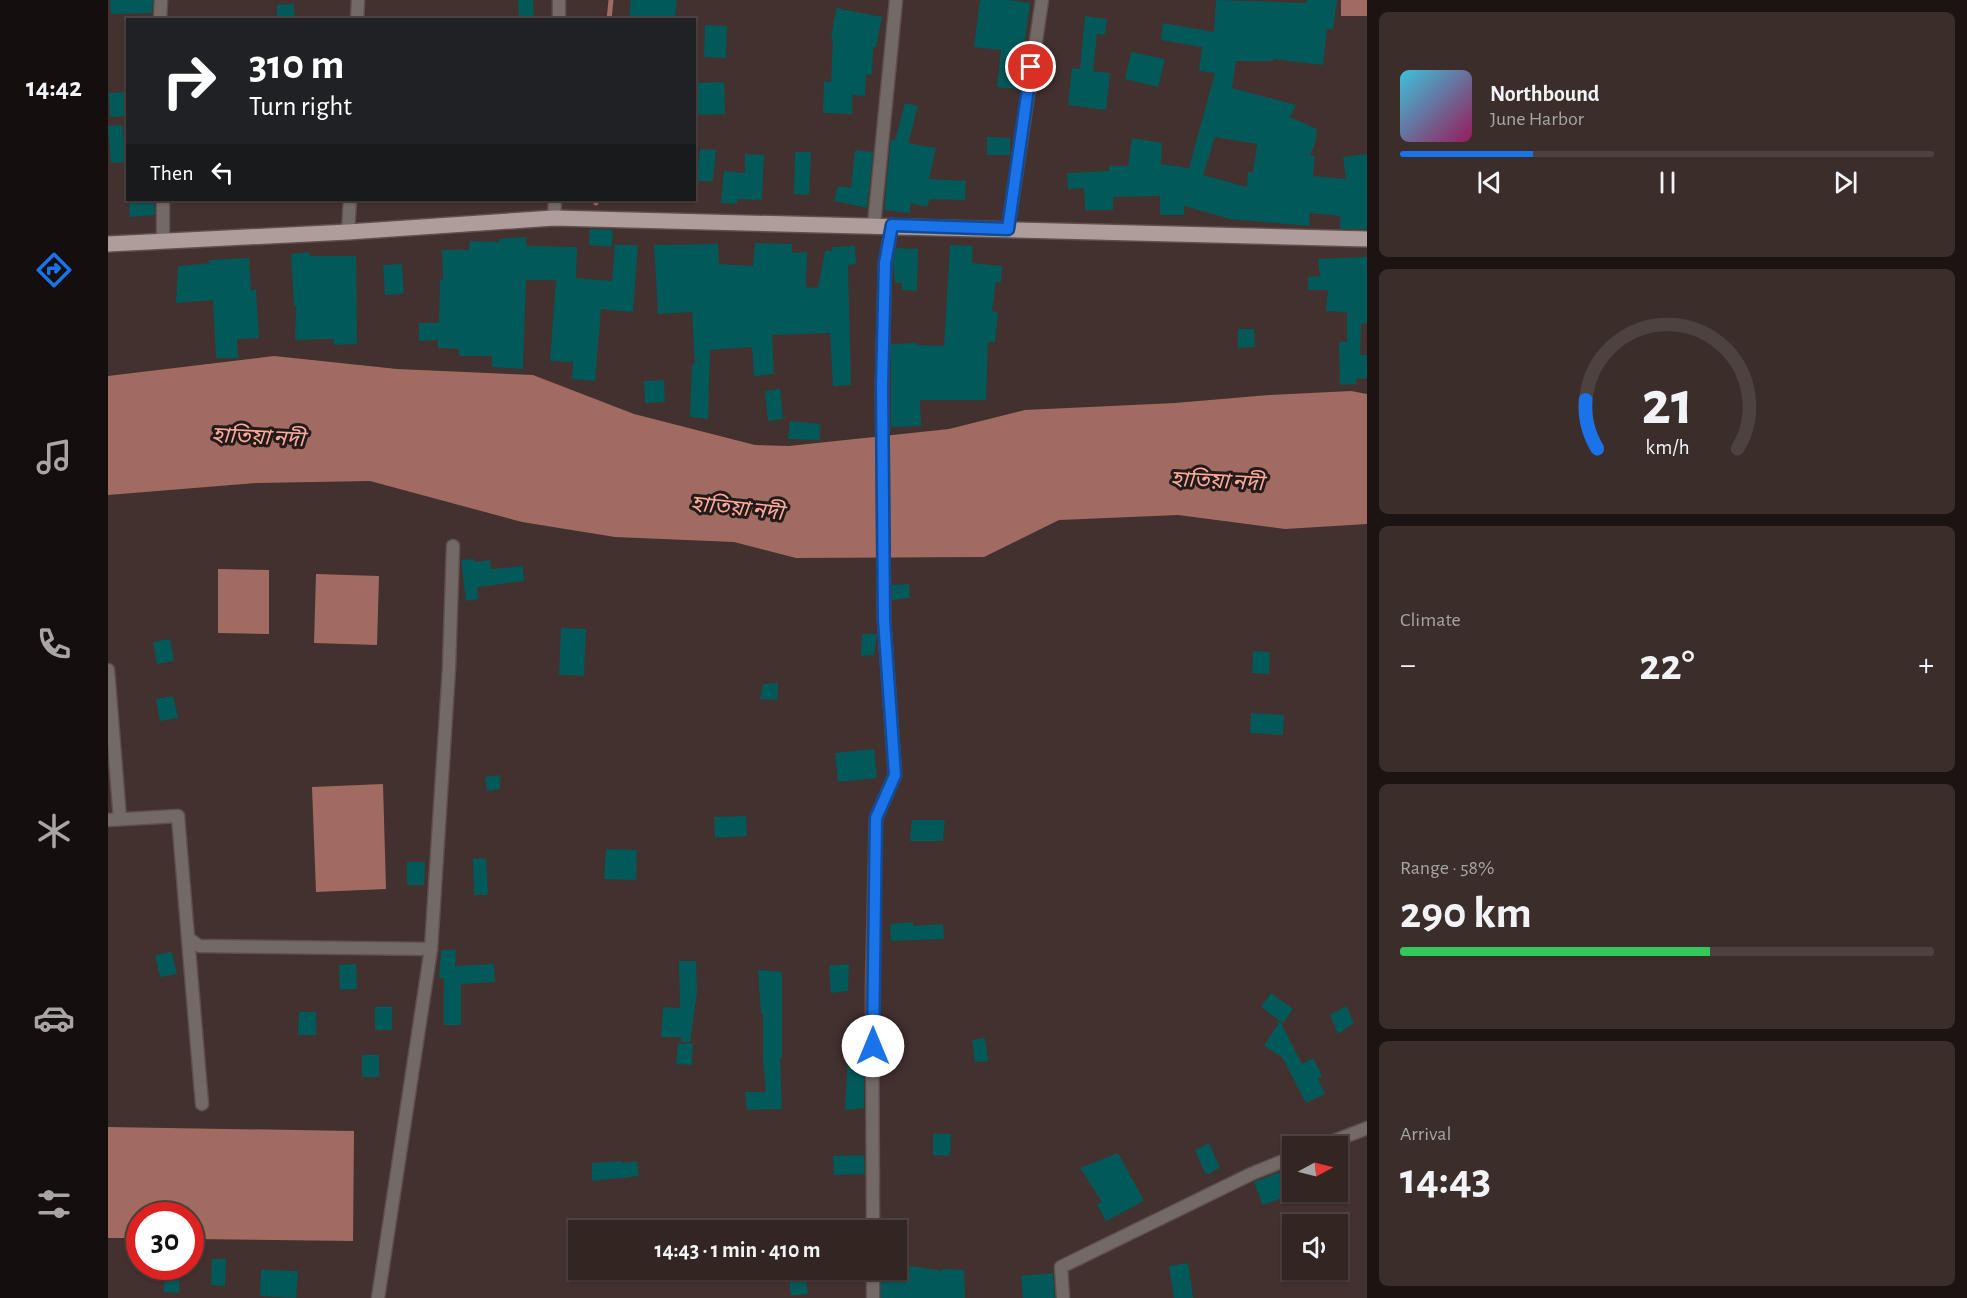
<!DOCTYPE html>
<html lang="en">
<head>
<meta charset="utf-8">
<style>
  body { margin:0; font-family:"Alegreya Sans","Noto Sans Bengali",sans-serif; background:#3a2d2a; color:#f1f3f6; height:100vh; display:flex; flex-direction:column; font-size:22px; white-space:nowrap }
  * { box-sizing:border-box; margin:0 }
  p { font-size:20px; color:#a8a5a5 }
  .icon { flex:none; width:33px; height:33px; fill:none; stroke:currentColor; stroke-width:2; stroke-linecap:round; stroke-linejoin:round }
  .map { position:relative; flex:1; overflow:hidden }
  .side { display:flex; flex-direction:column; gap:12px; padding:12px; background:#1c1413; width:600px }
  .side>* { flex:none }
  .top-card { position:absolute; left:18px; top:18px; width:570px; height:183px; border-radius:0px; box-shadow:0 2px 4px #0004,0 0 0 2px #4d4240; background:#202124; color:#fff; overflow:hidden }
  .needle { width:39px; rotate:83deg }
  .buttons { position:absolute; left:1174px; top:1136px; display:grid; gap:12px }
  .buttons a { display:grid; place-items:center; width:66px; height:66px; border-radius:0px; background:#322522; box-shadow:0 2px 4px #0004,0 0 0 2px #4d4240; font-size:30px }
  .speed { position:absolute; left:18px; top:1202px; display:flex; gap:12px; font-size:30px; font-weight:700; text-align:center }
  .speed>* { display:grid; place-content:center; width:78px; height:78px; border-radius:50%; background:#322522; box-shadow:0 2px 4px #0004,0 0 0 2px #4d4240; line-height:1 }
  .speed .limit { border:9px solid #d22; background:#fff; color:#111 }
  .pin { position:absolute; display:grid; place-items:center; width:51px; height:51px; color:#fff; margin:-26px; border:3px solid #fff; border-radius:50%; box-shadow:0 2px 6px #0007 }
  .me { position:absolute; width:66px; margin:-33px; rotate:0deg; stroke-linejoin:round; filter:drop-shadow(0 0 4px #0008) }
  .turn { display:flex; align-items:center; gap:21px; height:126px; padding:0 24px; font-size:27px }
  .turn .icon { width:78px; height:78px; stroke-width:2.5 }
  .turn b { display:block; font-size:42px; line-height:51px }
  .then { display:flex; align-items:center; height:57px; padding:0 24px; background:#0003; gap:12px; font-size:22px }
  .big { font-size:45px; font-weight:700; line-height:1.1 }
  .side .widget { flex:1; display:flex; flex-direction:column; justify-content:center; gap:9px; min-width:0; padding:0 21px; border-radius:9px; background:#3a2d2a }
  .side .dial { align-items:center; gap:0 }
  .dial svg { height:156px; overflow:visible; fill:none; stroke:#4d4240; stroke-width:7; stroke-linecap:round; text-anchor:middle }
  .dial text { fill:#f1f3f6; stroke:none }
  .song { display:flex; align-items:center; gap:18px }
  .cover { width:72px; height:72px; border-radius:9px; background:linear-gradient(135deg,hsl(190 70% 55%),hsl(330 70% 35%)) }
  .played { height:6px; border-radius:3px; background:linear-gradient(90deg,#1a73e8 25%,#4d4240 25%) }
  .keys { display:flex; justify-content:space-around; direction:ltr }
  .heat { display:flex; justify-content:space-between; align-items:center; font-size:33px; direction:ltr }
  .charge { height:9px; border-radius:4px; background:linear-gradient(90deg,#34c759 58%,#4d4240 0) }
  .trip { position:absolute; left:460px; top:1220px; width:339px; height:60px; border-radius:0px; background:#322522; box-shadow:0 2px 4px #0004,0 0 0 2px #4d4240; font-weight:700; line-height:60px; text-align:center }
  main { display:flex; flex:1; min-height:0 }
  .tabs { display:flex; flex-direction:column; width:108px; justify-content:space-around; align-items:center; background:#140f0e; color:#a8a5a5 }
  .tabs .icon { width:42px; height:42px }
  .tabs .selected { color:#1a73e8 }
  .tabs b { font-size:27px; color:#f1f3f6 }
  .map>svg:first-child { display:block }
  .water { fill:#a16b61 }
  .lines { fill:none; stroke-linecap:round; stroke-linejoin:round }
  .stream { stroke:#a16b61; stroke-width:5 }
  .building { fill:#025959; fill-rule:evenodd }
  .street-casing { stroke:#5f4f4c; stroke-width:15 }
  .primary-casing { stroke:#5f4f4c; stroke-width:18 }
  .street { stroke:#736a68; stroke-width:12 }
  .primary { stroke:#ae9d9a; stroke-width:15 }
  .route-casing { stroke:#114b97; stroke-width:15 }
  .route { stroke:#1a73e8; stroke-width:10 }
  .labels { text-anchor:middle; stroke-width:6; stroke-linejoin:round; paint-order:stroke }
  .water-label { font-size:22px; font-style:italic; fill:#fdaa9b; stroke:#231b1a }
</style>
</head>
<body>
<main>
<nav class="tabs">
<b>14:42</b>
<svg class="icon selected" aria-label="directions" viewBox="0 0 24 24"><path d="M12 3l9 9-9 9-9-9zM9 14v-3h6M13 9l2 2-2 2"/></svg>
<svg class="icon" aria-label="music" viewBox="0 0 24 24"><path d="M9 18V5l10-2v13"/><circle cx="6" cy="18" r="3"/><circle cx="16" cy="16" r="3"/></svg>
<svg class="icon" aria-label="phone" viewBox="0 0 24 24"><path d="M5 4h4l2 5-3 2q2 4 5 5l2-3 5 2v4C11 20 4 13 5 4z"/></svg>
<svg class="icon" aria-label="climate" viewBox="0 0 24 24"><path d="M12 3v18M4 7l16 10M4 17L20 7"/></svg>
<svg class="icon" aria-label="car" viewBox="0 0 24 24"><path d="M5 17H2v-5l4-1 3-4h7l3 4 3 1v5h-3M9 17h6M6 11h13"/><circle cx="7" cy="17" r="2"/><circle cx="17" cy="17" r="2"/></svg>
<svg class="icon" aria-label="filters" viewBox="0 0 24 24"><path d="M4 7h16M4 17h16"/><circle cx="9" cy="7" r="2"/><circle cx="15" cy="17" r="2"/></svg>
</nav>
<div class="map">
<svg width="1259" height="1298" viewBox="0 0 1259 1298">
  <rect width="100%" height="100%" fill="#42312e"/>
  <!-- water -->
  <g class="water">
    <rect x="1233" y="0" width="26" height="16"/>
    <path d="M 166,356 L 289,369 L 425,375 L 526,414 L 647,445 L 681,446 L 841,429 L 917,410 L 1067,403 L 1161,395 L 1243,391 L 1259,394 L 1259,524 L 1177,529 L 1070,515 L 951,520 L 876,557 L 688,558 L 626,542 L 507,537 L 414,522 L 262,481 L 149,483 L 0,495 L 0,376 Z"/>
    <path d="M 110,569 L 161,570 L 161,634 L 110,633 Z"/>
    <path d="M 208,574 L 271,576 L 269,645 L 206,643 Z"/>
    <path d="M 275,784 L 278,889 L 208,892 L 204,787 Z"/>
    <path d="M 0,1127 L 246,1131 L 245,1241 L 83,1239 L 82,1215 L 32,1215 L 31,1238 L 0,1238 Z"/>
  </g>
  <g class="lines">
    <!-- stream -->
    <g class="stream">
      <path d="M 501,20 L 503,0"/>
      <path d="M 488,203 L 489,200"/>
    </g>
  </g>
  <!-- building -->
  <g class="building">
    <path d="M 2,0 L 45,0 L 44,13 L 3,14 Z"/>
    <path d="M 410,0 L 425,0 L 426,20 L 411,20 Z"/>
    <path d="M 523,0 L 569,0 L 567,20 L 521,20 Z"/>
    <path d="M 872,0 L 900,0 L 922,3 L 910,89 L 889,87 L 893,50 L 866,47 Z"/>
    <path d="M 1108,0 L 1198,3 L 1199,0 L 1229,0 L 1225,30 L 1219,29 L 1215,65 L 1165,59 L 1165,61 L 1128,61 L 1124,88 L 1188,105 L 1182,117 L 1209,129 L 1208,140 L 1202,156 L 1207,156 L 1205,176 L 1238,179 L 1235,157 L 1259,154 L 1259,229 L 1232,229 L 1232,216 L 1202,213 L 1201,226 L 1122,219 L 1076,206 L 1076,215 L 1052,215 L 1052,196 L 1005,197 L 1005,210 L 977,210 L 976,188 L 960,189 L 959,173 L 1001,171 L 1001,166 L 1020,166 L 1024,138 L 1054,143 L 1053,164 L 1081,168 L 1107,73 L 1091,71 L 1094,47 L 1053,40 L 1055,23 L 1106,32 ZM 1107,137 L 1149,144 L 1145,172 L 1140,172 L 1139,187 L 1095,175 Z"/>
    <path d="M 186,4 L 187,20 L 169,20 L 169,5 Z"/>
    <path d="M 728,8 L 774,17 L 768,47 L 765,47 L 764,75 L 758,74 L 757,96 L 744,95 L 744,114 L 715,113 L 716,81 L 723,82 L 725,39 L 723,38 Z"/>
    <path d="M 977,16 L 999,19 L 997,35 L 989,34 L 985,71 L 1002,73 L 998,110 L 960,105 L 964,68 L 972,69 Z"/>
    <path d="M 597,25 L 619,26 L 618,58 L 596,57 Z"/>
    <path d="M 1023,52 L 1057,59 L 1050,87 L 1017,79 Z"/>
    <path d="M 616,82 L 617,114 L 586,115 L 586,83 Z"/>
    <path d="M 17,92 L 19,116 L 2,117 L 1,93 Z"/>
    <path d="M 797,103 L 810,106 L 800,143 L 828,148 L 821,179 L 858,181 L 857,200 L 822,199 L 819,207 L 803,203 L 802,213 L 776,210 L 783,139 L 787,140 Z"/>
    <path d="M 14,125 L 20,162 L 3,163 L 0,126 Z"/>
    <path d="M 879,137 L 902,138 L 902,155 L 879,155 Z"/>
    <path d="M 592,149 L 608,150 L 605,181 L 588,181 Z"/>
    <path d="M 747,150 L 765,152 L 759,208 L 726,201 L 730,186 L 743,188 Z"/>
    <path d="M 687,152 L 703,152 L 701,195 L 686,194 Z"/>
    <path d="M 637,154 L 656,155 L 654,200 L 630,199 L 629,204 L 613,203 L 616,171 L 637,173 Z"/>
    <path d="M 21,200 L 46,200 L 47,215 L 22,217 Z"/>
    <path d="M 482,229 L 505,230 L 504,247 L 481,245 Z"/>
    <path d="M 418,237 L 419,246 L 469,247 L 468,278 L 504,281 L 507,245 L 530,245 L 525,312 L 493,309 L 487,381 L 464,379 L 465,362 L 442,361 L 448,280 L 418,280 L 415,369 L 384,367 L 384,356 L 351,356 L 351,349 L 330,348 L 330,340 L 311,341 L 311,323 L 331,323 L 332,280 L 335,280 L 334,250 L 361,250 L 362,241 L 391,242 L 391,239 Z"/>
    <path d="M 647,243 L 684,244 L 684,253 L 699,252 L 698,287 L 710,288 L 717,251 L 724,251 L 724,247 L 747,246 L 748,264 L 740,265 L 743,385 L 725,386 L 722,333 L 664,335 L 666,374 L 646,376 L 644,347 L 602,350 L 600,419 L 582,417 L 584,364 L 587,365 L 584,312 L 550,314 L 546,245 L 610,244 L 611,264 L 645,266 Z"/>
    <path d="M 842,245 L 865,246 L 864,263 L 894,266 L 893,282 L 888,282 L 884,311 L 890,312 L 887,343 L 880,342 L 878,400 L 812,400 L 813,426 L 783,427 L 783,344 L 809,343 L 809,345 L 836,346 Z"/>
    <path d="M 788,248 L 810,249 L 809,291 L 794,290 L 794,283 L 787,283 L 785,264 Z"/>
    <path d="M 201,252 L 202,256 L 248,256 L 249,344 L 226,345 L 226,339 L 187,340 L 188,306 L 186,306 L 183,254 Z"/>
    <path d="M 1259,257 L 1259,323 L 1253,324 L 1252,355 L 1259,355 L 1259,379 L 1248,378 L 1248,384 L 1232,385 L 1231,342 L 1239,342 L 1239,312 L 1218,311 L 1220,290 L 1200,290 L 1200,277 L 1212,276 L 1210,259 Z"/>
    <path d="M 141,258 L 143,290 L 148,290 L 151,338 L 129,339 L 130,358 L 108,358 L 105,300 L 68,303 L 70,266 L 102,263 L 101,260 Z"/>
    <path d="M 294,264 L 296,294 L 277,295 L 275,265 Z"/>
    <path d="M 1130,329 L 1146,329 L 1147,347 L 1130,348 Z"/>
    <path d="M 556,380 L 557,402 L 537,403 L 536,381 Z"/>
    <path d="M 672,389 L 675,419 L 660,421 L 657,391 Z"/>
    <path d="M 682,421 L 712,424 L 712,440 L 680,439 Z"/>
    <path d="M 366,559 L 367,562 L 382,560 L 383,569 L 415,566 L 416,581 L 369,587 L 370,599 L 358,601 L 353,560 Z"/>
    <path d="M 801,584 L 802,598 L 784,600 L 784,585 Z"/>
    <path d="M 453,628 L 478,629 L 476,676 L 451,675 Z"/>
    <path d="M 754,634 L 769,634 L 766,655 L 753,656 Z"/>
    <path d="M 62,639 L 66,661 L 49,664 L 45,642 Z"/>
    <path d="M 1145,651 L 1162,652 L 1161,674 L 1144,673 Z"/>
    <path d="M 670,683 L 669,700 L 652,699 L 655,684 Z"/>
    <path d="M 65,696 L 70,718 L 52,721 L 48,699 Z"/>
    <path d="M 1143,713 L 1176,715 L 1175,735 L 1142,733 Z"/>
    <path d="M 766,749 L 769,778 L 730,782 L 727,753 Z"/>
    <path d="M 392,775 L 392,789 L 379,791 L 377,777 Z"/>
    <path d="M 638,816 L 639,836 L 607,838 L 606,817 Z"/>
    <path d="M 804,820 L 837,820 L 835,841 L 802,841 Z"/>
    <path d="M 498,849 L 529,850 L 528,880 L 496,879 Z"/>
    <path d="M 378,858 L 380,895 L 366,895 L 365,859 Z"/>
    <path d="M 299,862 L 317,862 L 316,885 L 299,885 Z"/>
    <path d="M 805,922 L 805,926 L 835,924 L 836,937 L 835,939 L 783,941 L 782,924 Z"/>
    <path d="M 333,950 L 348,950 L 347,966 L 386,964 L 387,982 L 353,984 L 353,1025 L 336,1025 L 336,978 L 331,978 Z"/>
    <path d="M 64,952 L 69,974 L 52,977 L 47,955 Z"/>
    <path d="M 571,961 L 588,961 L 589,992 L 582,1043 L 573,1042 L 573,1037 L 553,1037 L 555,1007 L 572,1008 Z"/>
    <path d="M 248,964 L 249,989 L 232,990 L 231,965 Z"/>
    <path d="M 741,964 L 740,991 L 723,993 L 721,966 Z"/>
    <path d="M 650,970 L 674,972 L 674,1058 L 672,1058 L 674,1109 L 639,1110 L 637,1092 L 658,1092 L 655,1059 L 655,1014 L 653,1014 Z"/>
    <path d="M 1163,993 L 1185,1009 L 1175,1023 L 1172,1021 L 1194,1064 L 1205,1058 L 1214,1076 L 1210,1079 L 1217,1094 L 1198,1103 L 1174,1057 L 1156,1046 L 1172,1021 L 1153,1007 Z"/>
    <path d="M 1238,1006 L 1246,1023 L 1230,1034 L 1222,1015 Z"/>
    <rect x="267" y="1007" width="17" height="23"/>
    <path d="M 191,1012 L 208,1012 L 208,1035 L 190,1035 Z"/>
    <path d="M 877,1038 L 880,1061 L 867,1062 L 864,1040 Z"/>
    <path d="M 570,1044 L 585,1044 L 584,1065 L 568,1064 Z"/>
    <rect x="254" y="1055" width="17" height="22"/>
    <path d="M 740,1056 L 756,1057 L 756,1108 L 737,1110 Z"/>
    <path d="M 825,1134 L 843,1134 L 842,1156 L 825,1155 Z"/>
    <path d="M 1101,1143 L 1112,1168 L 1098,1175 L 1087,1150 Z"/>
    <path d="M 1010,1153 L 1036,1201 L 998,1221 L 989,1204 L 994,1202 L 972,1168 Z"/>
    <path d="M 756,1155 L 757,1174 L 726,1175 L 725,1156 Z"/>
    <path d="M 514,1161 L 514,1163 L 529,1161 L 531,1176 L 484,1181 L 484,1163 Z"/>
    <path d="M 1185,1167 L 1185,1194 L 1155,1205 L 1146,1182 Z"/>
    <path d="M 104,1259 L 118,1259 L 117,1286 L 103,1285 Z"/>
    <path d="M 1080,1263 L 1085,1298 L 1066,1298 L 1061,1266 Z"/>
    <path d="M 789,1264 L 835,1271 L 834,1269 L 856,1270 L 857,1298 L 773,1298 L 773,1269 L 789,1269 Z"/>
    <path d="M 57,1266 L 72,1266 L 71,1293 L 56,1292 Z"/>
    <path d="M 153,1270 L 190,1271 L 188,1298 L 152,1296 Z"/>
    <path d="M 945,1273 L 947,1298 L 915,1298 L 913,1276 Z"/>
    <path d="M 697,1276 L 700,1294 L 683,1296 L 681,1278 Z"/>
  </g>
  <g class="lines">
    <!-- street casing -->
    <g class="street-casing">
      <g id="street">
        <path d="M 451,0 L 451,20"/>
        <path d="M 52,20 L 53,0"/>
        <path d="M 249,20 L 250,0"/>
        <path d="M 55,200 L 55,241"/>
        <path d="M 446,218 L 447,200"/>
        <path d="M 766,225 L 788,0"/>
        <path d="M 900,229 L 934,0"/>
        <path d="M 240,232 L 242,200"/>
        <path d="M 0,670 L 12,819"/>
        <path d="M 0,820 L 70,816 L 80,938 L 91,946 L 323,949"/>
        <path d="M 80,938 L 94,1104"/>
        <path d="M 1213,1146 L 1259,1128"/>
        <path d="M 765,1230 L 764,985 L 768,818 L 787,775 L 776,620 L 774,385 L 777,263 L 784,225"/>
        <path d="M 270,1298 L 323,949 L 341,668 L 345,546"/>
        <path d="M 765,1298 L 765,1269"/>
        <path d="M 955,1298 L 953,1267 L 1143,1174 L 1185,1157"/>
      </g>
    </g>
    <!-- primary casing -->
    <g class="primary-casing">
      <path id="primary" d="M 0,244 L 240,232 L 446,218 L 1259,239"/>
    </g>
    <!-- street -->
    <use href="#street" class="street"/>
    <!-- primary -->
    <use href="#primary" class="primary"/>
  </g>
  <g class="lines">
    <!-- route casing -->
    <g class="route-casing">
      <path id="route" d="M 765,1046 L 768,818 L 787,775 L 776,620 L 774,385 L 777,263 L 784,225 L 900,229 L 923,67"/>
    </g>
    <!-- route -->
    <use href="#route" class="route"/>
  </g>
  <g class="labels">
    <!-- water labels -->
    <g class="water-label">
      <text transform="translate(150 436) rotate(3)" y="8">হাতিয়া নদী</text>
      <text transform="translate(1109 480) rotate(3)" y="8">হাতিয়া নদী</text>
      <text transform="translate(629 507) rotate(6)" y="8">হাতিয়া নদী</text>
    </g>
  </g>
</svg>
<div class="buttons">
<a><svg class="needle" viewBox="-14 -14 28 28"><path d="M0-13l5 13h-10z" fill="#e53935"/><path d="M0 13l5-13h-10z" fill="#a8a5a5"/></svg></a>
<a><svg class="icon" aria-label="sound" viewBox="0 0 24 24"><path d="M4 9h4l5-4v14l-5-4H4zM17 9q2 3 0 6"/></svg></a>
</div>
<div class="speed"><div class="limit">30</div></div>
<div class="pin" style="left:923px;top:67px;background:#d93025"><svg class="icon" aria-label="arrive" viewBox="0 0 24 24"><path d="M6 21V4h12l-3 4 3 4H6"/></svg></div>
<svg class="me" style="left:765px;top:1046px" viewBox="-20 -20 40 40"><circle r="19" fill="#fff"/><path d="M0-13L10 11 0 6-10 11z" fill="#1a73e8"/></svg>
<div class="trip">14:43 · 1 min · 410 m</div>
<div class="top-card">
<div class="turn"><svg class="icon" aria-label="right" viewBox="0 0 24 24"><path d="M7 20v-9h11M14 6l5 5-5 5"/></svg><div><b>310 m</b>Turn right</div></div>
<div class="then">Then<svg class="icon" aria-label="left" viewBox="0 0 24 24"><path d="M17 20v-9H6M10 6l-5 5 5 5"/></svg></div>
</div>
</div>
<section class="side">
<div class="widget">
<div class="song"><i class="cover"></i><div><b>Northbound</b><p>June Harbor</p></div></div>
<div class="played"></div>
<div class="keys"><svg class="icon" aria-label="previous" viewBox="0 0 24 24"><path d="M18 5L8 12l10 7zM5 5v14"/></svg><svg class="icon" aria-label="pause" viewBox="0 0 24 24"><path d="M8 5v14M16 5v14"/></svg><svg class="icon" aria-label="next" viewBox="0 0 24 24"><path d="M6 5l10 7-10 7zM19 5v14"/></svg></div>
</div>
<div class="widget dial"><svg viewBox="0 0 100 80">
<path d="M14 69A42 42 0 1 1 86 69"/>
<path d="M14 69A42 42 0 0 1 8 44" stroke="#1a73e8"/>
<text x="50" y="56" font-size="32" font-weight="700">21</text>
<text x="50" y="72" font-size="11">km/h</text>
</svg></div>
<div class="widget"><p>Climate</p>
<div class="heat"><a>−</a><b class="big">22°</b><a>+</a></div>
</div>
<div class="widget"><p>Range · 58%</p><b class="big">290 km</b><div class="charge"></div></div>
<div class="widget"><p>Arrival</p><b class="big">14:43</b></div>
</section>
</main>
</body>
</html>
